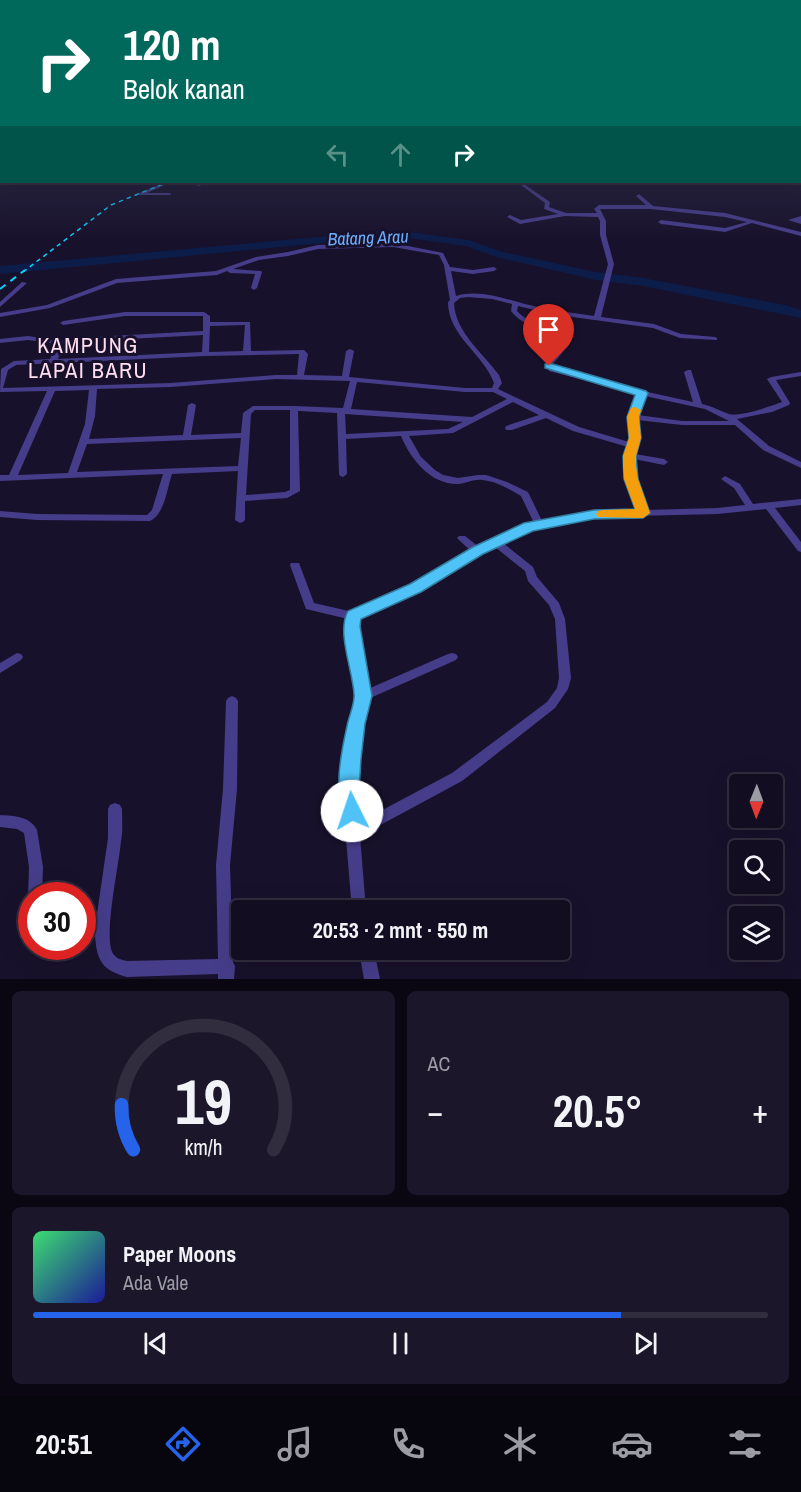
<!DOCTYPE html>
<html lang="id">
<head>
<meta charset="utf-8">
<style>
  body { margin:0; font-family:"Archivo Narrow",sans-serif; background:#1b1629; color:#f1f3f6; height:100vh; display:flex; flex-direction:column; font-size:22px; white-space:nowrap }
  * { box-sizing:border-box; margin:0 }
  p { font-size:20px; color:#9c9ca5 }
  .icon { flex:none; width:33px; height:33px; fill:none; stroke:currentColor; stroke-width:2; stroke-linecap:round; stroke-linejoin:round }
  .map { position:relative; height:979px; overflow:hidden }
  .side { display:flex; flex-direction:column; gap:12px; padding:12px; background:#0a0712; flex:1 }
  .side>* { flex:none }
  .guide { position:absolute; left:0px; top:0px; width:801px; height:183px; box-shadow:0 6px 24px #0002,0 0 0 2px #312d3e; background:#00695c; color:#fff; overflow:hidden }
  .needle { width:39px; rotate:181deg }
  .tools { position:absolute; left:729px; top:774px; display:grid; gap:12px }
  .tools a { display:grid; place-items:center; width:54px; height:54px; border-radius:6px; background:#120d20; box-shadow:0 6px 24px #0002,0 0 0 2px #312d3e; font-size:30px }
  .speed { position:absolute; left:18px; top:882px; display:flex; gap:12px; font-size:30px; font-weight:700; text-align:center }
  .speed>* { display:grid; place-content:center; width:78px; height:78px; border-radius:50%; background:#120d20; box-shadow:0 6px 24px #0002,0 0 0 2px #312d3e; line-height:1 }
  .speed .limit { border:9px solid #d22; background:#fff; color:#111 }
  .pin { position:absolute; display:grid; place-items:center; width:51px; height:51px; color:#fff; margin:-62px -26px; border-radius:50% 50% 50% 0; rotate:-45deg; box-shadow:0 0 6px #0007 }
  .pin .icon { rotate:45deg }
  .me { position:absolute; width:66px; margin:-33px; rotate:356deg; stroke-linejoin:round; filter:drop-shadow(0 0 4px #0008) }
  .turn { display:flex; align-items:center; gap:21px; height:126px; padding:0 24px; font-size:27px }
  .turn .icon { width:78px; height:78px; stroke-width:2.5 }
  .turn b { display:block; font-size:42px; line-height:51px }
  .lanes { display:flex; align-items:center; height:57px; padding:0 24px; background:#0003; justify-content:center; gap:30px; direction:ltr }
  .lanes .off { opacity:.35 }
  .big { font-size:45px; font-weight:700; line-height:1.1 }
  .side .card { flex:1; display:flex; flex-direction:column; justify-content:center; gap:9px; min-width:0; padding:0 21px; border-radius:9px; background:#1b1629 }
  .side .dial { align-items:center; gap:0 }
  .dial svg { height:156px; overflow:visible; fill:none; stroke:#312d3e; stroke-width:7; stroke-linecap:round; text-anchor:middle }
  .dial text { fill:#f1f3f6; stroke:none }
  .song { display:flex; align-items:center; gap:18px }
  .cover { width:72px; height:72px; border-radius:9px; background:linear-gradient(135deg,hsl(140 70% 55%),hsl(240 70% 35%)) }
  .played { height:6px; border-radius:3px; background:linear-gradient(90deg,#2563eb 80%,#312d3e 80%) }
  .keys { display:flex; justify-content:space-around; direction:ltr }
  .heat { display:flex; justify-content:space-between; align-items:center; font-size:33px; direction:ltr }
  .side .tiles { flex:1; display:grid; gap:12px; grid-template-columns:1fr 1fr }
  .card:last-child { grid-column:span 2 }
  .trip { position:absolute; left:231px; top:900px; width:339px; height:60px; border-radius:6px; background:#120d20; box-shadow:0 6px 24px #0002,0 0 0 2px #312d3e; font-weight:700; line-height:60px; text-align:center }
  .tab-bar { display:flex; height:96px; justify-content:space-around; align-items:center; background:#07050d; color:#9c9ca5 }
  .tab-bar .icon { width:42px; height:42px }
  .tab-bar .on { color:#2563eb }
  .tab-bar b { font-size:27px; color:#f1f3f6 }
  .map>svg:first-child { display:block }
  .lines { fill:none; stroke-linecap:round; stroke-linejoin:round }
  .river { fill:#0c1d4a; fill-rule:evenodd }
  .street { fill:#463d8a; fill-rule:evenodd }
  .secondary { fill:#8374fe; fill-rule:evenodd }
  .rail-far1 { stroke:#0ad0fd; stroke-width:1.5; stroke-dasharray:4.5 4; stroke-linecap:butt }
  .rail { stroke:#0ad0fd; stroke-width:2; stroke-dasharray:7 6; stroke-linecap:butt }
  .route { fill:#4fc3f7; stroke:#337fa1; stroke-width:1.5 }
  .slow { fill:#f59e0b }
  .labels { text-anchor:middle; stroke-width:6; stroke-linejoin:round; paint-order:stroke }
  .far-water-label { font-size:18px; font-style:italic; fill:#6baefe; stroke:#18112b }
  .quarter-label { font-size:22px; letter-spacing:1.5px; fill:#ffdef0; stroke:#18112b }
</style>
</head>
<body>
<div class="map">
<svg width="801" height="979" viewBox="0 0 801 979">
  <rect width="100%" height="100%" fill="#18112b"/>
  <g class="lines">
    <!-- river -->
    <path class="river" d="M 395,230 L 468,240 L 503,252 L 596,272 L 643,278 L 785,305 L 801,310 L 801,318 L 643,286 L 596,280 L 496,257 L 466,246 L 395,236 L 0,274 L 0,266 Z"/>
    <!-- street -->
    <g class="street">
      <rect x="800" y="127" width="1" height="5"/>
      <rect x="800" y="138" width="1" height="2"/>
      <rect x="800" y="149" width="1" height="2"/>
      <path d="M 166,182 L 171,182 L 147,193 L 169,193 L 171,194 L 171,195 L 139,195 L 137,194 Z"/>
      <path d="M 191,182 L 196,182 L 202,185 L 198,186 Z"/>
      <path d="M 517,182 L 521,182 L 550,202 L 549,207 L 566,213 L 597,213 L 594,209 L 599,205 L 646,205 L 636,196 L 639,194 L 653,206 L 725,213 L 801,232 L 801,236 L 752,223 L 725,232 L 661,224 L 658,222 L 661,220 L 725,228 L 747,222 L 725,217 L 651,209 L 600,209 L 606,221 L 606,235 L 614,264 L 601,317 L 654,324 L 681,334 L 715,337 L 717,338 L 717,340 L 680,338 L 653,328 L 551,314 L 518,306 L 517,311 C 531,326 553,325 567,340 L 569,345 L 553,364 L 555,367 L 643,391 L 693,402 L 684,372 L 688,370 L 691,370 L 702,404 C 712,406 720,411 729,414 C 740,417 771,406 782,402 L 767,379 L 771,377 L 801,372 L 801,376 L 776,380 L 790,403 L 789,405 L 772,412 L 737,419 L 769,446 L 801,462 L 801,468 L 763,450 L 735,425 L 682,425 L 637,420 L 639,438 L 635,454 L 664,459 L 668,462 L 664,465 L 634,459 C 634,477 640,493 646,510 L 717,508 L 745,505 L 734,488 L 721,479 L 725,476 L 740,484 L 753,504 L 801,499 L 801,505 L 775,508 L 801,542 L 801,552 L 798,551 L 766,509 L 717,514 L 594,517 L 532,530 L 503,543 L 533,567 L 537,577 L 559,603 L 565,619 L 571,678 L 568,689 L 555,708 L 462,781 L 360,836 L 366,910 L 352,910 L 342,791 L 350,724 L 357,696 L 347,626 L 348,619 L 306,609 L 290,565 L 291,563 L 299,563 L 314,603 L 353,612 L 411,585 L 471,551 L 459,540 L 457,538 L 459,536 L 465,536 L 479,547 L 526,525 L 534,523 L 521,496 C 509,489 496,481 482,480 C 474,479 467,483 459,484 C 431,485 411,460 401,436 L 346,439 L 347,474 L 343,477 L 340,476 L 339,474 L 337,413 L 298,411 L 300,491 L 287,498 L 245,501 L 245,520 L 243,522 L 240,523 L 235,520 L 238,471 L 172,474 C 167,488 165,514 150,521 L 37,520 L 0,517 L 0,511 L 37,514 L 147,515 L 152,510 L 163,474 L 0,481 L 0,475 L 9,475 L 47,391 L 0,392 L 1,369 L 14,361 L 50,359 L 57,344 L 28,340 L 0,343 L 0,339 L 28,336 L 61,341 L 72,338 L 203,331 L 203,316 L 125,316 L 63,325 L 60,323 L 63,321 L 125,312 L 204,312 L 210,316 L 210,322 L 250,322 L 251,351 L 304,350 L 308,354 L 304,375 L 342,376 L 346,351 L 350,349 L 354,351 L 349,377 L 465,388 L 492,388 L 494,383 C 483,353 448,336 448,302 L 450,300 L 444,265 L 439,255 L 393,247 L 318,249 L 288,256 L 259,260 L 233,269 L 261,271 L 262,272 L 257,288 L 254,290 L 251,288 L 255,274 L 230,273 L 227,271 L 217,275 L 117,283 L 50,308 L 0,317 L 0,313 L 47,305 L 116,279 L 216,271 L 256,257 L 288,252 L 318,245 L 393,243 L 443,253 L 450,267 L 473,270 L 494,267 L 497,269 L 494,271 L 473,274 L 451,271 L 456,296 C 484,288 511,302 538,307 C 557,311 576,313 594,316 L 608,264 L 600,235 L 600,221 L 598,217 L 565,216 L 520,224 L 507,217 L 510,215 L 521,220 L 558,214 L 544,209 L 545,203 ZM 468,297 L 492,299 L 512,304 L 511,311 C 524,328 545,327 561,341 L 561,345 L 545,364 L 549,371 L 638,394 L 629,417 L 631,438 L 629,442 L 579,427 L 498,389 L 502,383 L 499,375 C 483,353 455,332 454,303 L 460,298 ZM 245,325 L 243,351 L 209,352 L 210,326 ZM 203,335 L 202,352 L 58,359 L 64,344 L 72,342 ZM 299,354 L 297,375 L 276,375 L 171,383 L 3,388 L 8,370 L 16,365 L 205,356 ZM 276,379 L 350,381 L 343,408 L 294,406 L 253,406 L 243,413 L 241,433 L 191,435 L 196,405 L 192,403 L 188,405 L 183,435 L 89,439 L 95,416 L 97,389 L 171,387 ZM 357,382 L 465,392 L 493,392 L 507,399 L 472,417 L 351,409 ZM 89,390 L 85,424 L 68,473 L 18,475 L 55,391 ZM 645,396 L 705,409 L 729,421 L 682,421 L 638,415 ZM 513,402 L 539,415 L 506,426 L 505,428 L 506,430 L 512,430 L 546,418 L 573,431 L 628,447 C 623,469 629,489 637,510 L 594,511 L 542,521 L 528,492 L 507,482 L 486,475 L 478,475 L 458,478 L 443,475 L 435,470 L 421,457 L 409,436 L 453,433 ZM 255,410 L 290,410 L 290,490 L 285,492 L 246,495 L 251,414 ZM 345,414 L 463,422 L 448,429 L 346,434 ZM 241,438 L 238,466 L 77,472 L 87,444 ZM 495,547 L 525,571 L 528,581 L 549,605 L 555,619 L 559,678 L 557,688 L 547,702 L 452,773 L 358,823 L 356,791 L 362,724 L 368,699 L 456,660 L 458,657 L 456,654 L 452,653 L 448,654 L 368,689 L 357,626 L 359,618 L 419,591 L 481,553 Z"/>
      <path d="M 801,216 L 801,220 L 799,220 L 801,220 L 801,224 L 788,220 Z"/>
      <path d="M 22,282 L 27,283 L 0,307 L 0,302 Z"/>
      <path d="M 17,653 L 21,654 L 23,657 L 21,660 L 0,673 L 0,663 Z"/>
      <path d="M 232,696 L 236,698 L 238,701 L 237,789 L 230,865 L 233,962 L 235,966 L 234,979 L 218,979 L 218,974 L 127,977 C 102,970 97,961 95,936 L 82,937 L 82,922 L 96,921 L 108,838 L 108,809 L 110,805 L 115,803 L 120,805 L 122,809 C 122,820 123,831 121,841 C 119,865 104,932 112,952 C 115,958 121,960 127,961 L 218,959 L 216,865 L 223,789 L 226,701 L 228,698 Z"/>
      <path d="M 0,815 C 14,816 30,816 37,830 L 43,867 L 42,896 L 32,896 L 32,902 L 28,896 L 29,867 L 24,833 L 17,829 L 0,827 Z"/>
      <path d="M 359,950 L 374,950 L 380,979 L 364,979 Z"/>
    </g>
    <!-- secondary -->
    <g class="secondary">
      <rect x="800" y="119" width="1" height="4"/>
      <rect x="0" y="130" width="2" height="4"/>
    </g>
    <!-- rail-far1 -->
    <path class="rail-far1" d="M 23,272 L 111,205 L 168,182"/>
    <!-- rail -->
    <path class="rail" d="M 0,289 L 25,270"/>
  </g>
  <!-- sky -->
  <linearGradient id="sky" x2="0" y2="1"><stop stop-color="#0d0918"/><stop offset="0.43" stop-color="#373855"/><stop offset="1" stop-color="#373855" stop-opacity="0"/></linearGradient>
  <rect width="801" height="240" fill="url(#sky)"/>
  <!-- route -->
  <path class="route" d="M 549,363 L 646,391 L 648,393 L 639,417 L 641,438 L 636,456 L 638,479 L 650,513 L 643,518 L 594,519 L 533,531 L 483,554 L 421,592 L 361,619 L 360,626 L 372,696 L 365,724 L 361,759 L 359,791 L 362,811 L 359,818 L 352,821 L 345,818 C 333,792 341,753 347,726 C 349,715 355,704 354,694 C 353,671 336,632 348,611 L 410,584 L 473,547 L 524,523 L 594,510 L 635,509 L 624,479 L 623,456 L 629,438 L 627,417 L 635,395 L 545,368 L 545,364 Z"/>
  <!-- slow -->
  <path class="slow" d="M 635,407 L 641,410 L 639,417 L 641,438 L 636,456 L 636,467 L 638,479 L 650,513 L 643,518 L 598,517 L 596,514 L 598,511 L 603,510 L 635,509 L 624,479 L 623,467 L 623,456 L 629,438 L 627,417 L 631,408 Z"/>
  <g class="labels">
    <!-- far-water labels -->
    <g class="far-water-label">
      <text transform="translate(368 238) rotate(-2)" y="6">Batang Arau</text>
    </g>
    <!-- quarter labels -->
    <g class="quarter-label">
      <text x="88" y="353">KAMPUNG<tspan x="88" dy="25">LAPAI BARU</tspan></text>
    </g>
  </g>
</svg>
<div class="tools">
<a><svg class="needle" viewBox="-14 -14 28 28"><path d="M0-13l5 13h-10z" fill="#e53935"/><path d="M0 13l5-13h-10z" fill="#9c9ca5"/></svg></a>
<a><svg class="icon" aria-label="search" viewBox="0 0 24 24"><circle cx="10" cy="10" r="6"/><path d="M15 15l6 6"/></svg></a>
<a><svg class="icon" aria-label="layers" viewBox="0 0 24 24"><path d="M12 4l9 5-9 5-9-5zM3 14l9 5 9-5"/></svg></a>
</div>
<div class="speed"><div class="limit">30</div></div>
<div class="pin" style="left:549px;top:366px;background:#d93025"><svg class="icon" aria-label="arrive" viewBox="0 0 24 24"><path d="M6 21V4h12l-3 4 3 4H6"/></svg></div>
<svg class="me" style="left:352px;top:811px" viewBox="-20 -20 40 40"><circle r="19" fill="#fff"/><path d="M0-13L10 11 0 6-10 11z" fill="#4fc3f7"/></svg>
<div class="trip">20:53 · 2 mnt · 550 m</div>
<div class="guide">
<div class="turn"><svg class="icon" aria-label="right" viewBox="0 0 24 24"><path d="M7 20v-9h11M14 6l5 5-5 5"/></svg><div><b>120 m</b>Belok kanan</div></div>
<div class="lanes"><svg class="icon off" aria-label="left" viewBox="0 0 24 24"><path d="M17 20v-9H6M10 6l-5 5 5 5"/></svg><svg class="icon off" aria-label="ahead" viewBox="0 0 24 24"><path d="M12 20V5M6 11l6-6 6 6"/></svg><svg class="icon" aria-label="right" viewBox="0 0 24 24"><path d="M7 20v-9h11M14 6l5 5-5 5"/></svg></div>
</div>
</div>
<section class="side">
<div class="tiles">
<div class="card dial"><svg viewBox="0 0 100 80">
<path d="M14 69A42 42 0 1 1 86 69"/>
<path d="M14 69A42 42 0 0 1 8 46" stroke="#2563eb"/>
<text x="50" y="56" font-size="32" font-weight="700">19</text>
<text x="50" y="72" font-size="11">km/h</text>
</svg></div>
<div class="card"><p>AC</p>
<div class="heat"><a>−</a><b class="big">20.5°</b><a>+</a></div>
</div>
<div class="card">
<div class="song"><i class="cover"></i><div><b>Paper Moons</b><p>Ada Vale</p></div></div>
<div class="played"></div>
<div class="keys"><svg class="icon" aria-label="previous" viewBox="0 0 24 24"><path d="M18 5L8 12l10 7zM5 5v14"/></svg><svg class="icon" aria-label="pause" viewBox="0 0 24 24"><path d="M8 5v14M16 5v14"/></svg><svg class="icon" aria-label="next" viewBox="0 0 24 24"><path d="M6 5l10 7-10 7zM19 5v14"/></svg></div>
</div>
</div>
</section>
<nav class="tab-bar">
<b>20:51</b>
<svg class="icon on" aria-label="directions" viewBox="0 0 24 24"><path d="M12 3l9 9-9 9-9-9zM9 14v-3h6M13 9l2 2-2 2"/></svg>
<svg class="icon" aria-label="music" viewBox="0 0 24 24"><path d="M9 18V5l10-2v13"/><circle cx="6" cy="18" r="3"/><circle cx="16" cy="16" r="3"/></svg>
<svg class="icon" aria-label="phone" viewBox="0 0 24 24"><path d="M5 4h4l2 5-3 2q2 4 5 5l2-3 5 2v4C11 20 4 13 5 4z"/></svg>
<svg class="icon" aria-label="climate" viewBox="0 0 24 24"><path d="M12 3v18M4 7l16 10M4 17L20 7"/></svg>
<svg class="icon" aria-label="car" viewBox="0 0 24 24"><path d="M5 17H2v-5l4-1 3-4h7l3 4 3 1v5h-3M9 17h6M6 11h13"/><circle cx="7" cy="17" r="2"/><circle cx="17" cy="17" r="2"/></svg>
<svg class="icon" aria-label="filters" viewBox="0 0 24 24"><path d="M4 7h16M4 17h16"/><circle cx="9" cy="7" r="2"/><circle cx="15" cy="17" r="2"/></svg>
</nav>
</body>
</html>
